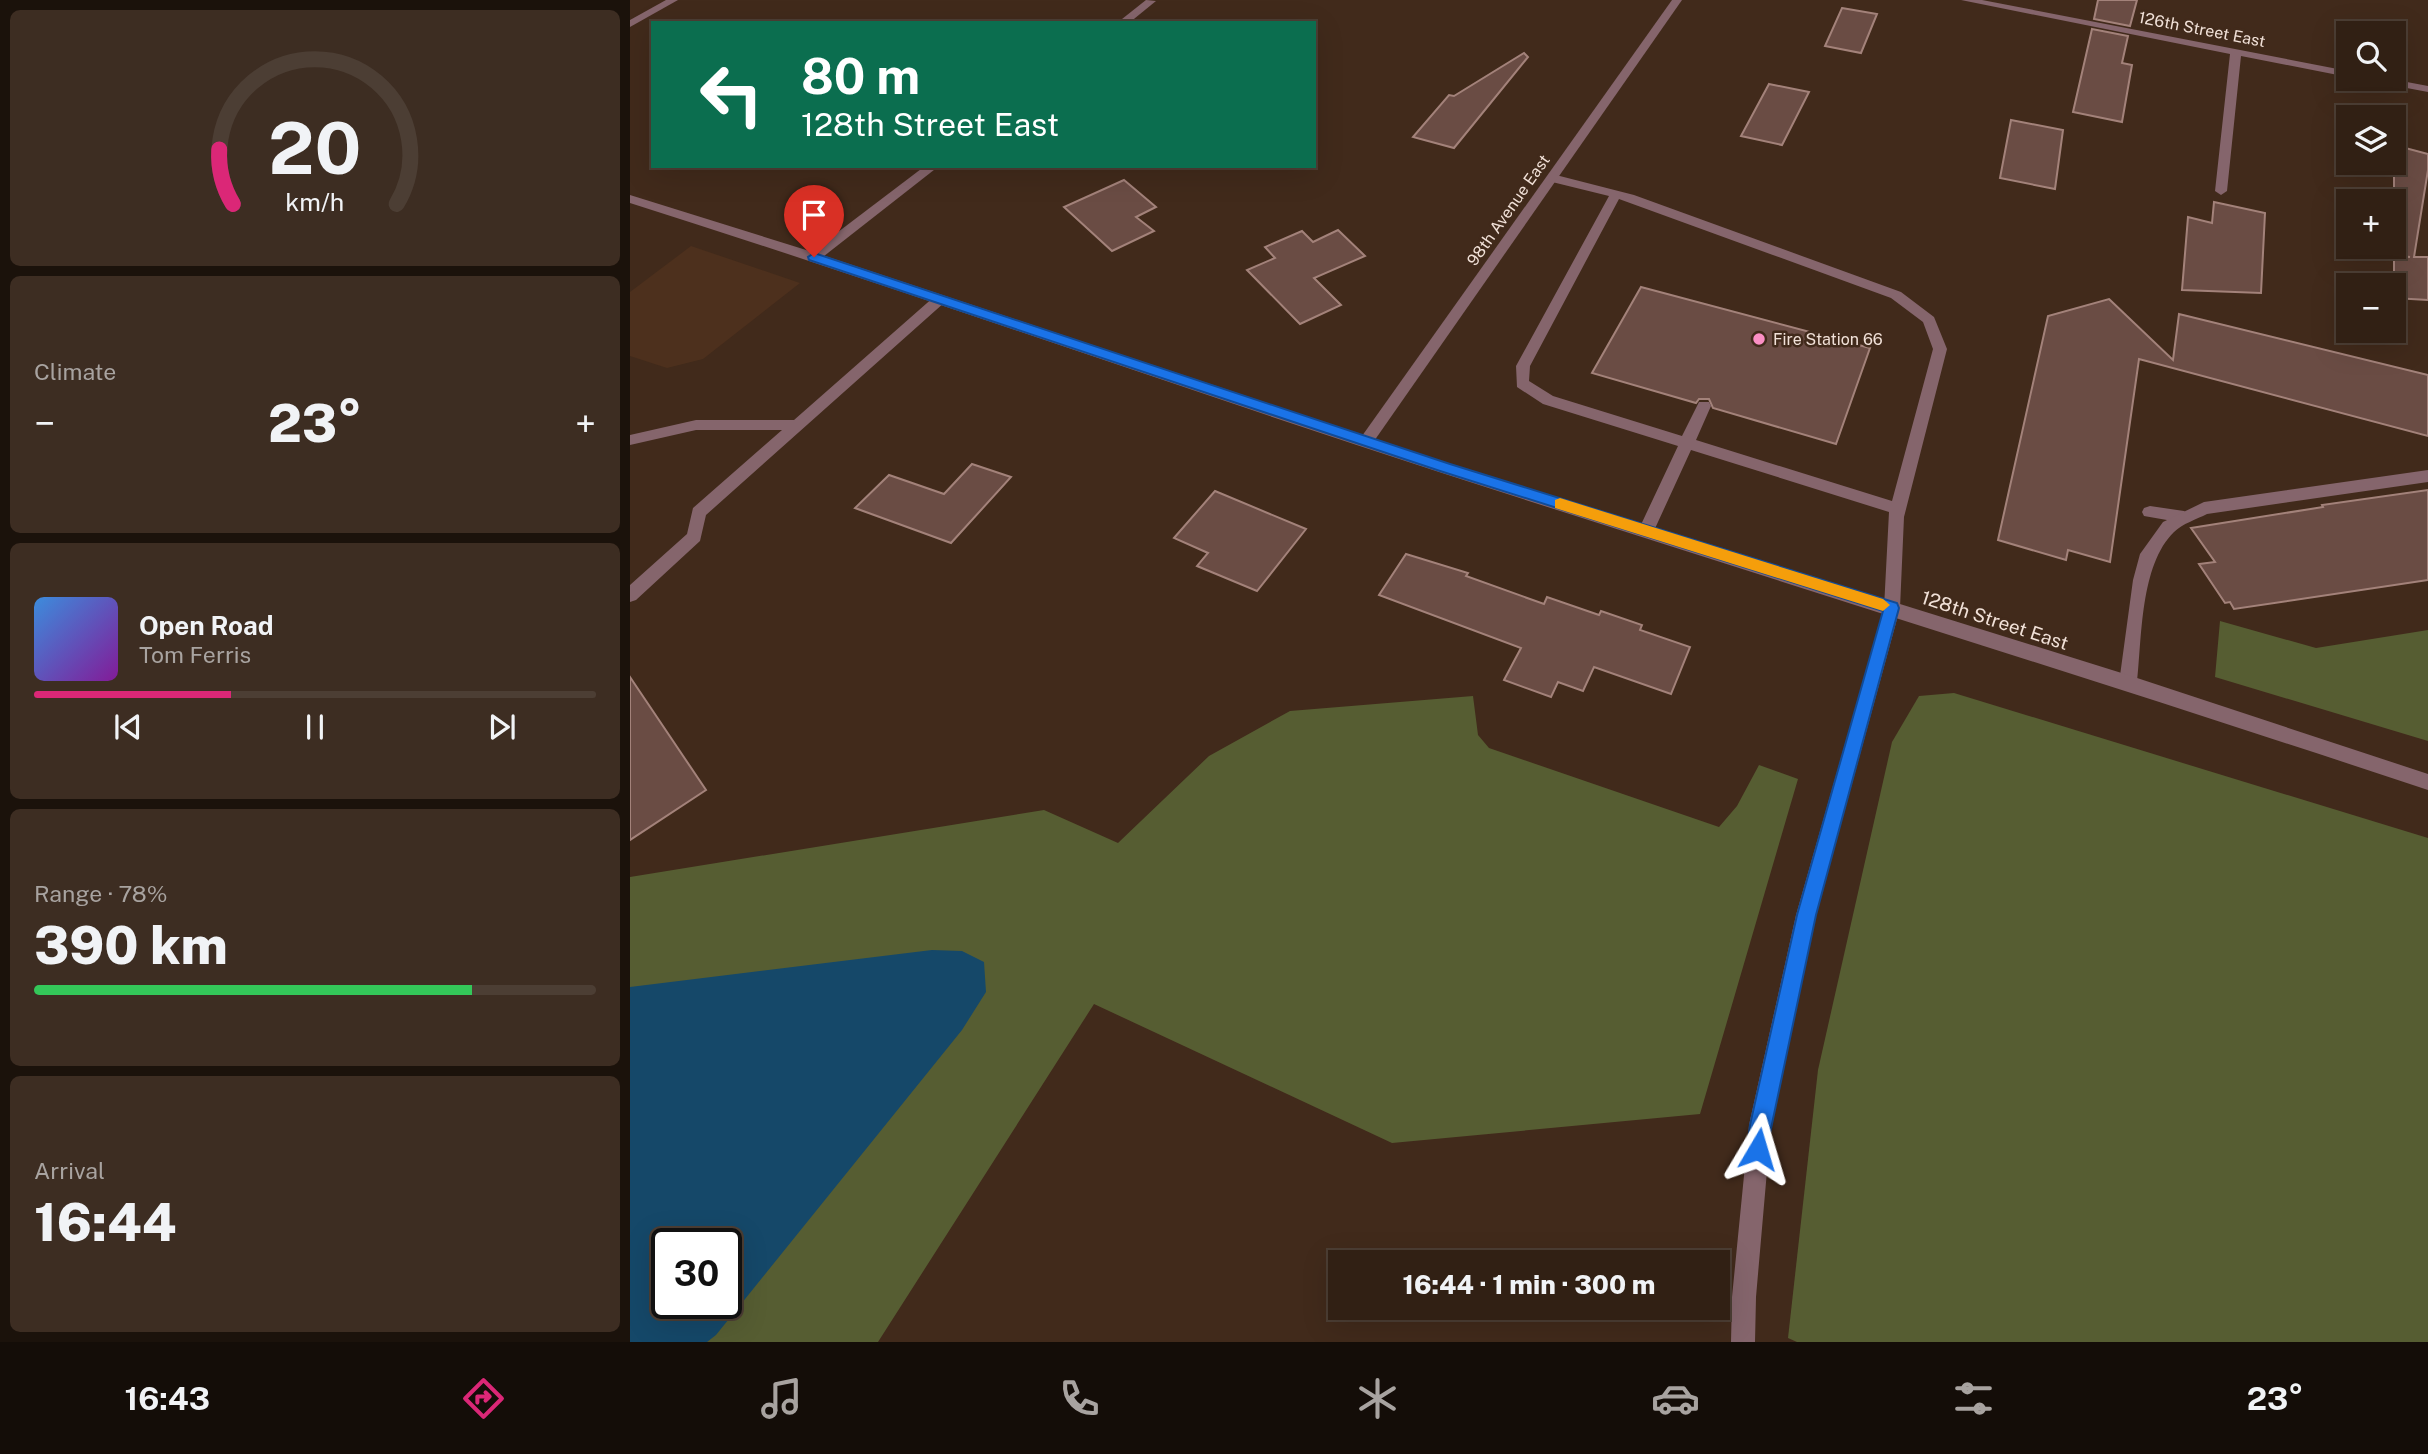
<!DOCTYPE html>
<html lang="en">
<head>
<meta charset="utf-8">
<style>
  body { margin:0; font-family:"Public Sans",sans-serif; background:#3d2d22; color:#f1f3f6; height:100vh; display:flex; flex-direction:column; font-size:26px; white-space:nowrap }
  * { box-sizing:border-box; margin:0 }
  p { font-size:23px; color:#a8a3a0 }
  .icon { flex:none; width:38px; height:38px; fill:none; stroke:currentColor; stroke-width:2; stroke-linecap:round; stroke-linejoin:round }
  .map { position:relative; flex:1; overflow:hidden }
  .side { display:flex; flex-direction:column; gap:10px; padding:10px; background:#1b120b; width:630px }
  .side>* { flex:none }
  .guide { position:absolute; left:21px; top:21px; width:665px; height:147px; border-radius:0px; box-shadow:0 7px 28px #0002,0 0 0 2px #4c3e34; background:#0b6e4f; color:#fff; overflow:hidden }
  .tools { position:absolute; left:1706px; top:21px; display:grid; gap:14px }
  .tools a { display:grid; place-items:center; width:70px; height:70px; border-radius:0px; background:#312014; box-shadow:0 7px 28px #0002,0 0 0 2px #4c3e34; font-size:35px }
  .speed { position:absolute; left:21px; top:1228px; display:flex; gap:14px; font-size:35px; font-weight:700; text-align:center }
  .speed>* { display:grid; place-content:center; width:91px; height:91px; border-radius:50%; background:#312014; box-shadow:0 7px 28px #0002,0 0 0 2px #4c3e34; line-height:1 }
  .speed .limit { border:4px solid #111; border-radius:10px; background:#fff; color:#111 }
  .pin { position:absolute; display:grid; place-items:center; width:60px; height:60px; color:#fff; margin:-72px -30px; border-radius:50% 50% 50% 0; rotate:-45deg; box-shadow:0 0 7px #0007 }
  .pin .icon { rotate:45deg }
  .me { position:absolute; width:77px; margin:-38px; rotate:7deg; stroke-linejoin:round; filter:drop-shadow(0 0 5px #0008) }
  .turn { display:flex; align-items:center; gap:24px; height:147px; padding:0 35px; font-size:32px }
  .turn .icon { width:91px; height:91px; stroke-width:2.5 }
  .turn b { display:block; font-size:49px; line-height:60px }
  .big { font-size:52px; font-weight:800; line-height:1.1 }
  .side .widget { flex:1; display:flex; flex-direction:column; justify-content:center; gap:10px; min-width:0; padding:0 24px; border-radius:10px; background:#3d2d22 }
  .side .dial { align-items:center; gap:0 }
  .dial svg { height:182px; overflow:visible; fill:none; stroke:#4c3e34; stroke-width:7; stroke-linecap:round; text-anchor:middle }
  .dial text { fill:#f1f3f6; stroke:none }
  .song { display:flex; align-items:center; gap:21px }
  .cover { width:84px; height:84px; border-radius:10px; background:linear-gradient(135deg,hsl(210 70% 55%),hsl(290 70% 35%)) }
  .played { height:7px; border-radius:4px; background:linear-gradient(90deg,#db2777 35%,#4c3e34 35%) }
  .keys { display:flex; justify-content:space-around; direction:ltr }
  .heat { display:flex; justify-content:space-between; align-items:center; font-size:38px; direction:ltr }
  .charge { height:10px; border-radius:5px; background:linear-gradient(90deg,#34c759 78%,#4c3e34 0) }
  .trip { position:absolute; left:698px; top:1250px; width:402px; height:70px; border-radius:0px; background:#312014; box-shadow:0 7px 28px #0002,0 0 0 2px #4c3e34; font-weight:800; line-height:70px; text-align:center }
  .menu { display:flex; height:112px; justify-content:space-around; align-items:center; background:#140d08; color:#a8a3a0 }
  .menu .icon { width:49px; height:49px }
  .menu .active { color:#db2777 }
  .menu b { font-size:32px; color:#f1f3f6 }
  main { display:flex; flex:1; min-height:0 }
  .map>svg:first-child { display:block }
  .built { fill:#4d301d }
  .green { fill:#565d32; fill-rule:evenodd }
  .water { fill:#154869; fill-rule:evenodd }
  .building { fill:#6a4c44; stroke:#a3827a; stroke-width:2 }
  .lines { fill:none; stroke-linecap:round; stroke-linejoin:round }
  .service { fill:#85656c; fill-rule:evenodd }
  .minor { fill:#85656c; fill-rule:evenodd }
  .tertiary { fill:#85656c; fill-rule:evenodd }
  .route { fill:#1a73e8; stroke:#114b97; stroke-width:2 }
  .slow { fill:#f59e0b }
  .poi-dot { fill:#fb8fc4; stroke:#412a1b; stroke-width:2.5 }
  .labels { text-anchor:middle; stroke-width:5; stroke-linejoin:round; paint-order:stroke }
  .far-street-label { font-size:16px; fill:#f1e1d8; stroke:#412a1b }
  .far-poi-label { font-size:16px; fill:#f1e1d8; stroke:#412a1b; text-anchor:start }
  .street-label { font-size:19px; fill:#f1e1d8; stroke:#412a1b }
</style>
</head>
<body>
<main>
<section class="side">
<div class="widget dial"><svg viewBox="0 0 100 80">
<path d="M14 69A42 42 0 1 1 86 69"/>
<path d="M14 69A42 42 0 0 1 8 45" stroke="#db2777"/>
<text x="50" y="56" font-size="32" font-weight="700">20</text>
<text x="50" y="72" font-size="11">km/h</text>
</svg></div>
<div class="widget"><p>Climate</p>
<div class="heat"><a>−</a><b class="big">23°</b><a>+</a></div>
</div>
<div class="widget">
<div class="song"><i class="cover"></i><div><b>Open Road</b><p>Tom Ferris</p></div></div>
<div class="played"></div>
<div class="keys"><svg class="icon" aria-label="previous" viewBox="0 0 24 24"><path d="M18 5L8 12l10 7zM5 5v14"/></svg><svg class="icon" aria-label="pause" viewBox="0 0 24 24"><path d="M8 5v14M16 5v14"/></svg><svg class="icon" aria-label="next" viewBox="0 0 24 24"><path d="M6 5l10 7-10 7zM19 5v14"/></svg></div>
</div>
<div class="widget"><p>Range · 78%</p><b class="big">390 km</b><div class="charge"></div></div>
<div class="widget"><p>Arrival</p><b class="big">16:44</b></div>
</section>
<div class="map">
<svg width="1798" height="1342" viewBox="0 0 1798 1342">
  <rect width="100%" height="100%" fill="#412a1b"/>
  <!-- built -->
  <path class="built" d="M 61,246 L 170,283 L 73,359 L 37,368 L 0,356 L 0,292 Z"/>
  <!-- green -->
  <g class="green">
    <path d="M 1590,621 L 1686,648 L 1798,630 L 1798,741 L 1585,677 Z"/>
    <path d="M 1324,693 L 1798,838 L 1798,1342 L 1167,1342 L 1158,1338 L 1188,1070 L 1262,742 L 1289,696 Z"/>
    <path d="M 843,696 L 848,735 L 859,748 L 1089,827 L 1107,806 L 1129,765 L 1168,779 L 1070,1114 L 762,1143 L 464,1004 L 248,1342 L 0,1342 L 0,877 L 414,810 L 488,843 L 579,756 L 660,711 ZM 37,1244 L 96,1244 L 96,1304 L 37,1304 Z"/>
  </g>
  <!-- water -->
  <path class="water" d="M 302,950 L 332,951 L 354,962 L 356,992 L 332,1030 L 86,1335 L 77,1342 L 0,1342 L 0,987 ZM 37,1244 L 96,1244 L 96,1304 L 37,1304 Z"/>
  <!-- building -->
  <g class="building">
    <path d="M 1468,0 L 1507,0 L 1500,26 L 1464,19 Z"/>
    <path d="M 1212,8 L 1247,14 L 1231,53 L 1195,46 Z"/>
    <path d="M 1462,29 L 1498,36 L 1492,63 L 1502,65 L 1492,122 L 1443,112 Z"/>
    <path d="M 894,53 L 898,57 L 824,148 L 783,137 L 819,95 L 824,96 Z"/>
    <path d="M 1139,84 L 1179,92 L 1152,145 L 1111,136 Z"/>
    <path d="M 1381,120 L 1433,130 L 1425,189 L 1370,178 Z"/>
    <path d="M 1764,145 L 1798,154 L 1798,170 L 1784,257 L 1798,257 L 1798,300 L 1764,298 L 1764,256 L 1780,257 L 1764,255 Z"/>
    <path d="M 494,180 L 526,207 L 506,217 L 524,231 L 482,251 L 434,207 Z"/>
    <path d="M 1584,202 L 1635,213 L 1631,293 L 1552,290 L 1558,217 L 1582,223 Z"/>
    <path d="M 708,230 L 735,256 L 684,278 L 711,305 L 670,324 L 617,270 L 645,258 L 635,247 L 672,231 L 683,242 Z"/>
    <path d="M 1011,287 L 1240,348 L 1206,444 L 1083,408 L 1079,399 L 1069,399 L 1066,403 L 962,373 Z"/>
    <path d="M 1479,299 L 1543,360 L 1549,314 L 1798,375 L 1798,436 L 1509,359 L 1480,562 L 1438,550 L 1436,560 L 1368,540 L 1418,316 Z"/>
    <path d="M 342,464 L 381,477 L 321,543 L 225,508 L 259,475 L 314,494 Z"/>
    <path d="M 1798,490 L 1798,580 L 1604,609 L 1600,602 L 1595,603 L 1569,564 L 1585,562 L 1561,528 L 1693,507 L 1692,505 Z"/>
    <path d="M 585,491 L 676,529 L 627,591 L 567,566 L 578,553 L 544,538 Z"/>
    <path d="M 776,554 L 838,573 L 836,576 L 914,604 L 917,597 L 969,615 L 971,611 L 1012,625 L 1010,630 L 1060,647 L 1041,694 L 964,667 L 953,691 L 928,682 L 921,697 L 874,680 L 891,648 L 749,595 Z"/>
    <path d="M 0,677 L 76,790 L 0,840 Z"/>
  </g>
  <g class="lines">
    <!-- service -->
    <g class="service">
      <path d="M 922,174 L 1004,195 L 1271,292 L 1304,317 L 1317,349 L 1274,517 L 1270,608 L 1268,613 L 1256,613 L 1254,608 L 1259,512 L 1061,450 L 1022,535 L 1010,535 L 1008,531 L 1048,446 L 913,404 L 887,387 L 886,366 L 979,196 L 918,181 L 916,178 ZM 989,199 L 1261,298 L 1293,322 L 1303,349 L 1262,501 L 1066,440 L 1081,406 L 1079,402 L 1069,402 L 1052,436 L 923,396 L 899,381 L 900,366 Z"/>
      <path d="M 310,295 L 317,299 L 315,302 L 76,515 L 70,541 L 6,600 L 0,602 L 0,585 L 57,534 L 63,508 L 152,430 L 66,430 L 0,445 L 0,435 L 66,420 L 164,420 L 305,296 Z"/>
      <path d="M 1520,506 L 1554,511 L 1562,517 L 1554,523 L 1514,516 L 1512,512 L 1514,508 Z"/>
    </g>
    <!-- minor -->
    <g class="minor">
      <path d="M 36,0 L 48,0 L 0,27 L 0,20 Z"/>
      <path d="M 516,0 L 526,1 L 499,23 L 487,23 Z"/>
      <path d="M 1042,0 L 1052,0 L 742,444 L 732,444 L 730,440 L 732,436 Z"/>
      <path d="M 1331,0 L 1352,0 L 1718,71 L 1718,77 L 1611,56 L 1597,191 L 1591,195 L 1585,191 L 1600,54 Z"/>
      <path d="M 1740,79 L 1761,79 L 1798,86 L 1798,92 L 1745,82 Z"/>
      <path d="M 295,166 L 309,166 L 189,260 L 179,260 L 179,254 Z"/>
      <path d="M 1798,470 L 1798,482 L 1577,514 C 1567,519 1552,524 1544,532 C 1510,565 1512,638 1507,683 L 1504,688 L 1498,691 L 1492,688 L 1489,683 L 1503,580 L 1510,554 L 1533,522 L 1574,502 Z"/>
      <path d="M 1262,601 L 1268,603 L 1270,608 L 1186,915 L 1141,1125 L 1126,1297 L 1125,1342 L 1101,1342 L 1102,1297 L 1119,1125 L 1166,915 L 1254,608 L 1256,603 Z"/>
    </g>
    <!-- tertiary -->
    <path class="tertiary" d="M 0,195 L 189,254 L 820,464 L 1498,675 L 1798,774 L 1798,790 C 1470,681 1140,579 812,473 C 541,385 272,289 0,203 Z"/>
  </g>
  <!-- route -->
  <path class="route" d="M 184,253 L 820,464 L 1267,603 L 1269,608 L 1186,915 L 1135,1157 L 1128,1160 L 1120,1157 L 1117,1149 L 1120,1125 L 1167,915 L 1253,611 L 810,471 L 179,260 L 178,257 Z"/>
  <!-- slow -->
  <path class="slow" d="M 930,498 L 1253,599 L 1260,605 L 1253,611 L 925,508 L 925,500 Z"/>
  <!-- markers -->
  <circle class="poi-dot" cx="1129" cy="339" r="7"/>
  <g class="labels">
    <!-- far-street labels -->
    <g class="far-street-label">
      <text transform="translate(1572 29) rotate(11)" y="6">126th Street East</text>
      <text transform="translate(878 210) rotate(-55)" y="6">98th Avenue East</text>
    </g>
    <!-- far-poi labels -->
    <g class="far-poi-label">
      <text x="1143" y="345">Fire Station 66</text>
    </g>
    <!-- street labels -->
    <g class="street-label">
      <text transform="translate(1365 620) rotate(18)" y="7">128th Street East</text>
    </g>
  </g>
</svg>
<div class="tools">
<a><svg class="icon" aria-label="search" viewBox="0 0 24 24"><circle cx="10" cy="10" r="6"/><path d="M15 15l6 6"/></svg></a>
<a><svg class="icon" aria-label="layers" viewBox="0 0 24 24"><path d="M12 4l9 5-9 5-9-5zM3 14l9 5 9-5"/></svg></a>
<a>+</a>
<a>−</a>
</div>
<div class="speed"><div class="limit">30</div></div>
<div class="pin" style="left:184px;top:257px;background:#d93025"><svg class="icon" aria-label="arrive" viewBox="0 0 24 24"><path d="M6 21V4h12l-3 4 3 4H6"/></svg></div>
<svg class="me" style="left:1128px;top:1149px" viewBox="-20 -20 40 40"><path d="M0-17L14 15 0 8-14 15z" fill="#1a73e8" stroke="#fff" stroke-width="4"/></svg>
<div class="trip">16:44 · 1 min · 300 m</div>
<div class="guide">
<div class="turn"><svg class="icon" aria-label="left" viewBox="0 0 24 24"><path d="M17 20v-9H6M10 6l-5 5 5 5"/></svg><div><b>80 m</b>128th Street East</div></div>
</div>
</div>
</main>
<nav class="menu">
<b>16:43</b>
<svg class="icon active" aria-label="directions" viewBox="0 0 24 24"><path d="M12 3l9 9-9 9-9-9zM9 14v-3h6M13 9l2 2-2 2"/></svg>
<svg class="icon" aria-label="music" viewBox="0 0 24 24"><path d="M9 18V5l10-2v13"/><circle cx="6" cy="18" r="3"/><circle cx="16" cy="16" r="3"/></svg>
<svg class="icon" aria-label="phone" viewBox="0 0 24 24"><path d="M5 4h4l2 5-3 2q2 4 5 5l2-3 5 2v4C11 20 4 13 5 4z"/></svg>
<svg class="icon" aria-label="climate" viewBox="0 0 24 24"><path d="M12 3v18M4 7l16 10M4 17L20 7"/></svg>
<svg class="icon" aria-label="car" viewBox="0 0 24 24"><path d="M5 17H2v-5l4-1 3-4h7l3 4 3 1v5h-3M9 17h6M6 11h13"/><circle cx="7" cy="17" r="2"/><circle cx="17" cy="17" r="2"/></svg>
<svg class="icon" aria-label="filters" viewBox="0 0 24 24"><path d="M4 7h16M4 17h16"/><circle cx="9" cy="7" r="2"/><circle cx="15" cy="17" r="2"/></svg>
<b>23°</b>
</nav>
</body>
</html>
